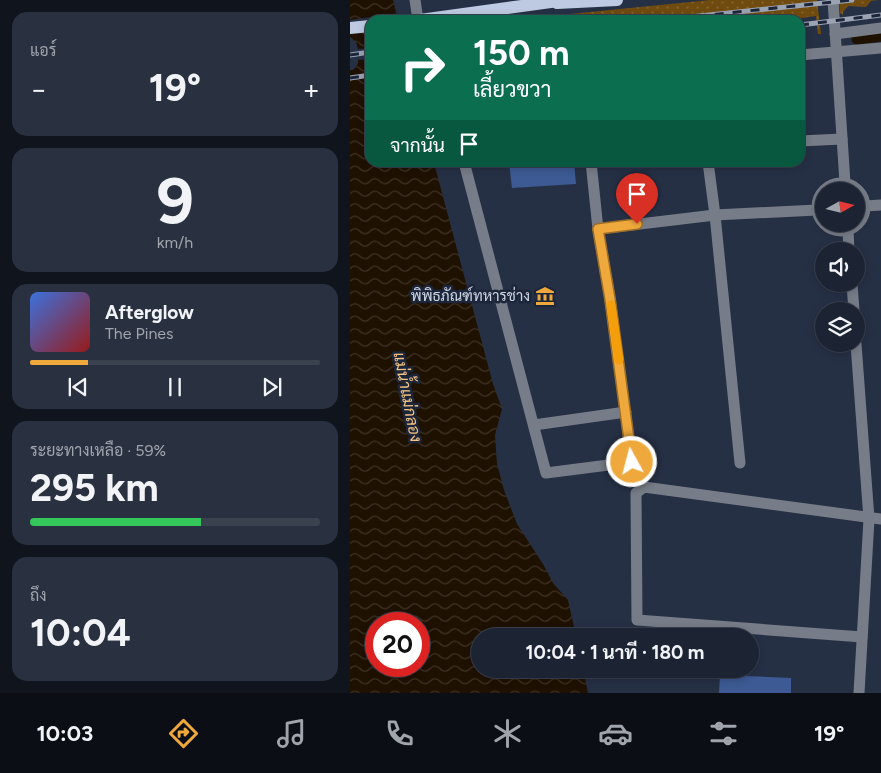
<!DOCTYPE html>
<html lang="th">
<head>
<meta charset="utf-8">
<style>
  body { margin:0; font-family:Figtree,Sarabun,sans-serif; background:#293040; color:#f1f3f6; height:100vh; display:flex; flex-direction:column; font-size:19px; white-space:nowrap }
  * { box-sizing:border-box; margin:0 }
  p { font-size:16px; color:#a0a4ac }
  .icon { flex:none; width:28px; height:28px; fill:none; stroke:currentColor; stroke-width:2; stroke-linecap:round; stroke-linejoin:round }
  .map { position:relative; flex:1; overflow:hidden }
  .side { display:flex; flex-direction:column; gap:12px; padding:12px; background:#0f141d; width:350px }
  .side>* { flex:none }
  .guide { position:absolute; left:15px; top:15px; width:440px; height:152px; border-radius:15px; box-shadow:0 2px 8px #0003,0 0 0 1px #3a414f; background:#0b6e4f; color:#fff; overflow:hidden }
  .needle { width:32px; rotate:82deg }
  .tools { position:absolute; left:465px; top:182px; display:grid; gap:10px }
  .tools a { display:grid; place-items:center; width:50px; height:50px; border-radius:50%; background:#1c2434; box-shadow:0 2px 8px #0003,0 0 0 1px #3a414f; font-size:25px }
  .speed { position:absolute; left:15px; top:612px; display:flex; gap:10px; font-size:25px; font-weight:700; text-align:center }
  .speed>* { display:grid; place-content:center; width:65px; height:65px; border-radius:50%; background:#1c2434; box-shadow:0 2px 8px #0003,0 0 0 1px #3a414f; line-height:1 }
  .speed .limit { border:8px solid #d22; background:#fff; color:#111 }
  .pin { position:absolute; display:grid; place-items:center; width:42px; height:42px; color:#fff; margin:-51px -21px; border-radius:50% 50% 50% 0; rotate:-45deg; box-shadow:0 0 5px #0007 }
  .pin .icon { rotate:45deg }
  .me { position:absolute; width:55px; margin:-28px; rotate:353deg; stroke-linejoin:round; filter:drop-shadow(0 0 4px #0008) }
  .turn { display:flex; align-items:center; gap:18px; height:105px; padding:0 25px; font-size:22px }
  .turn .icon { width:65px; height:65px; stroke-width:2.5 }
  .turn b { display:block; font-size:35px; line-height:42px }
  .then { display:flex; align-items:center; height:48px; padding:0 25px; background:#0003; gap:10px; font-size:19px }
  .big { font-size:38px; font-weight:700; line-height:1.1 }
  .side .card { flex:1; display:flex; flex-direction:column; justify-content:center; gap:8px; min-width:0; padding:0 18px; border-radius:15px; background:#293040 }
  .side .dial { align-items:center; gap:0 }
  .dial b { font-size:65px; line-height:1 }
  .song { display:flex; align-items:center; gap:15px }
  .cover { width:60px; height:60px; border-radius:8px; background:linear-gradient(135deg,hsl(220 70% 55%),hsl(0 70% 35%)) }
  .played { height:5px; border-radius:2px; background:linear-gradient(90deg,#eea83c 20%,#3a414f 20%) }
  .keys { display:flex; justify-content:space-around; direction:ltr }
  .heat { display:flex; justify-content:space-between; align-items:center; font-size:28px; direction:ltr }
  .charge { height:8px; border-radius:4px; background:linear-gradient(90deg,#34c759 59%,#3a414f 0) }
  .trip { position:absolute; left:121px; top:628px; width:288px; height:50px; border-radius:25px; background:#1c2434; box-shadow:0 2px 8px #0003,0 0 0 1px #3a414f; font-weight:700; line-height:50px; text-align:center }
  .tab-bar { display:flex; height:80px; justify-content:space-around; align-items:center; background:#0b0e15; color:#a0a4ac }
  .tab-bar .icon { width:35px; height:35px }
  .tab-bar .on { color:#eea83c }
  .tab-bar b { font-size:22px; color:#f1f3f6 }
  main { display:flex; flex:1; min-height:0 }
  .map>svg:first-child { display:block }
  .grass { fill:url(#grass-dots) }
  .water { fill:url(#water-waves); fill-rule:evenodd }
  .pier { fill:#263045 }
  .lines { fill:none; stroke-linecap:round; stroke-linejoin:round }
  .canal { stroke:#1f1100; stroke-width:11 }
  .building { fill:#3d5a94 }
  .minor { stroke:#777d88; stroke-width:11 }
  .major { stroke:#becae1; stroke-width:12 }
  .rail-casing { stroke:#9ca4b4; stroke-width:5 }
  .rail { stroke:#1c263b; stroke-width:3; stroke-dasharray:9; stroke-linecap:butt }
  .route-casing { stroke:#9b6d27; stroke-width:12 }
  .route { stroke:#eea83c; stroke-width:9 }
  .slow { stroke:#f59e0b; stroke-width:9 }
  .labels { text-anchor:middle; stroke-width:5; stroke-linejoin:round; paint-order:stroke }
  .poi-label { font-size:15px; fill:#ced5e3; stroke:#1c263b; text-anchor:end }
  .water-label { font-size:16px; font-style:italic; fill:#f8c480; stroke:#1c263b }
</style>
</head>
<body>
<main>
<section class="side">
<div class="card"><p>แอร์</p>
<div class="heat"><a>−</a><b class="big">19°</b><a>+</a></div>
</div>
<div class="card dial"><b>9</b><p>km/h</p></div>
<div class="card">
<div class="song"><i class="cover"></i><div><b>Afterglow</b><p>The Pines</p></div></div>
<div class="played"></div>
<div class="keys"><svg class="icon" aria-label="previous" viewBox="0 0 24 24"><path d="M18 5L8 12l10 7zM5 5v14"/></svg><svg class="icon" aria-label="pause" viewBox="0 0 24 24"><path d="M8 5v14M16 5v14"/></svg><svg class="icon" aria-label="next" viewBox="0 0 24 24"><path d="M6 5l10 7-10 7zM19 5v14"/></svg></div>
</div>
<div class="card"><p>ระยะทางเหลือ · 59%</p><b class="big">295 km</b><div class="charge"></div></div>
<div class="card"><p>ถึง</p><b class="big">10:04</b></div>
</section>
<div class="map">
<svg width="531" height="693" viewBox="0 0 531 693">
  <defs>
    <pattern id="grass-dots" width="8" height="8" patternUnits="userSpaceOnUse" patternTransform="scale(1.25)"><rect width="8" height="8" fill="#704b0f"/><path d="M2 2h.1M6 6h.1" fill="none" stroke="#836432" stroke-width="1.8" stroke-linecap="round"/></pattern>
    <pattern id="water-waves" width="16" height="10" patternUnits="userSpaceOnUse" patternTransform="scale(1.25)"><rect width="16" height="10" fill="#1f1100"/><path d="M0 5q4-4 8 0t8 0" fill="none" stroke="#3e3325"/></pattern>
  </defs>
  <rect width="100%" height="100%" fill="#263045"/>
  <!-- grass -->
  <g class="grass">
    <path d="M 360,0 L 467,0 L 471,34 L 468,34 L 466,16 L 438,20 L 160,20 Z"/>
    <path d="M 489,0 L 528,0 L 521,1 L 516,7 L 498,6 L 493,12 L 493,15 L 490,13 Z"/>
  </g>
  <!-- water -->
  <path class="water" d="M 0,0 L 43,0 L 48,20 L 20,20 L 20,162 L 84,163 L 143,384 L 152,409 L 145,435 L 147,464 L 154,490 L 167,524 L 193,564 L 203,583 L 218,600 L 226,636 L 130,636 L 130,669 L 233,669 L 238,693 L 0,693 ZM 26,624 L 69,624 L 69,666 L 26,666 Z"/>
  <!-- pier -->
  <g class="pier">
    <path d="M 49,13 L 50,20 L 20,20 L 0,34 L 0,20 Z"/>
    <path d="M 0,37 L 6,42 L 8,49 L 20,48 L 20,59 L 8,60 L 8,64 L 3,70 L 0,70 Z"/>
  </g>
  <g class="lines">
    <!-- canal -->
    <path class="canal" d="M 507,39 L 531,36"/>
  </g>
  <!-- building -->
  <g class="building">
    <path d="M 159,162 L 224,162 L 226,184 L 162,188 Z"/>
    <path d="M 370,675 L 441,678 L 441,693 L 369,693 Z"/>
  </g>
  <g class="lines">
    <!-- minor -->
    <g class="minor">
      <path d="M 65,0 L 68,20"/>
      <path d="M 483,0 L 495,183"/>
      <path d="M 485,34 L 531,28"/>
      <path d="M 450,55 L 531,48"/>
      <path d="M 450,141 L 492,139"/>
      <path d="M 114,162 L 196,473 L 282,462 L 260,299 L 248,229 L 241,162"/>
      <path d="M 358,162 L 365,215 L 390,463"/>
      <circle cx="491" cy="207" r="24"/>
      <path d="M 515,206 L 531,205"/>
      <path d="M 248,229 L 365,215 L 467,210"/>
      <path d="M 498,230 L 499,251"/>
      <path d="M 502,284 L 504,311"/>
      <path d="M 506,344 L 519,519 L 509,693"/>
      <path d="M 184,425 L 276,412"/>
      <path d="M 512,637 L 287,620 L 286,493 L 294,487 L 531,519"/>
    </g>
    <!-- major -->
    <g class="major">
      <path d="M 207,3 L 267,0"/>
      <path d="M 70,20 L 215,0"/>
      <path d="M 0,28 L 20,26"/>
    </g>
    <!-- rail casing -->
    <g class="rail-casing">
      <g id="rail">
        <path d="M 311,20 L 502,0"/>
        <path d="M 450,25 L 531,15"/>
        <path d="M 0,55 L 20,52"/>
        <path d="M 0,78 L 20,75"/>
      </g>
    </g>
    <!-- rail -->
    <use href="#rail" class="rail"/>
  </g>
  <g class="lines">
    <!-- route casing -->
    <g class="route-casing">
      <path id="route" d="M 282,462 L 260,299 L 248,229 L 287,224"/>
    </g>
    <!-- route -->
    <use href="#route" class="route"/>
    <!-- slow -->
    <path class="slow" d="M 261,305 L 269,360"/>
  </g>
  <!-- icons -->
  <defs>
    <g id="museum-bare" transform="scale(1.5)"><path d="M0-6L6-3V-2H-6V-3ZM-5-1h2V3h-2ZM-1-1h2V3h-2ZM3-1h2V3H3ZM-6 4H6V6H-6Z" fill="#eea83c" stroke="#1c263b" stroke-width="2.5" paint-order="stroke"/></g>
  </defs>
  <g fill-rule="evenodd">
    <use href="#museum-bare" x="195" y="296"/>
  </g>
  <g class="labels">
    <!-- poi labels -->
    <g class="poi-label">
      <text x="180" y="301">พิพิธภัณฑ์ทหารช่าง</text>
    </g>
    <!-- water labels -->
    <g class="water-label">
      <text transform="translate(58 397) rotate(79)" y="6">แม่น้ำแม่กลอง</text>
    </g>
  </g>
</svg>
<div class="tools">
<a><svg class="needle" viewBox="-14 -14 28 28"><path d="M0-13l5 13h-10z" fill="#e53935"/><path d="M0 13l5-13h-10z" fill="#a0a4ac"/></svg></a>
<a><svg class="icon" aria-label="sound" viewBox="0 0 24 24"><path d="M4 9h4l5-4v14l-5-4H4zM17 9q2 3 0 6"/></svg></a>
<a><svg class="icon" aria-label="layers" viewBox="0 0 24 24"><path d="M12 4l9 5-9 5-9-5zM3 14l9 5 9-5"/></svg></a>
</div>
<div class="speed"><div class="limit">20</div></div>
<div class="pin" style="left:287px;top:224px;background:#d93025"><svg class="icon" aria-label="arrive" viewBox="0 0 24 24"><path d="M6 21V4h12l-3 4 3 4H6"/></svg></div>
<svg class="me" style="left:282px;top:462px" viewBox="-20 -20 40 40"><circle r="17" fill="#eea83c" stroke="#fff" stroke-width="3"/><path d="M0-11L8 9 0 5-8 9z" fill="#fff"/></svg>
<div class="trip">10:04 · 1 นาที · 180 m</div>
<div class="guide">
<div class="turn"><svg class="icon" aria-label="right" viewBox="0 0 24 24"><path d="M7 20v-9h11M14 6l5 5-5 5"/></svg><div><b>150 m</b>เลี้ยวขวา</div></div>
<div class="then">จากนั้น<svg class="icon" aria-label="arrive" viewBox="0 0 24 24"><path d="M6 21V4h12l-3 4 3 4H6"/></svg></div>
</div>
</div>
</main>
<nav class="tab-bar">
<b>10:03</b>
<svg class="icon on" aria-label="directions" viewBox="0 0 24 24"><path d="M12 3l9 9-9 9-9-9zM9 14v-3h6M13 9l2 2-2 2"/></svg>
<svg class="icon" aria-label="music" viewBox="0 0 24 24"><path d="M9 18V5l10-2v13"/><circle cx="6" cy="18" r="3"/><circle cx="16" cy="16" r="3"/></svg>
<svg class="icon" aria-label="phone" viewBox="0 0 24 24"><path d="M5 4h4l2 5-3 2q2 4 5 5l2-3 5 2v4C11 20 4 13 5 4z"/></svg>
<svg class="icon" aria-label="climate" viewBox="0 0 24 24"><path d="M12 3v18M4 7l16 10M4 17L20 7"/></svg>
<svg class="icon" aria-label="car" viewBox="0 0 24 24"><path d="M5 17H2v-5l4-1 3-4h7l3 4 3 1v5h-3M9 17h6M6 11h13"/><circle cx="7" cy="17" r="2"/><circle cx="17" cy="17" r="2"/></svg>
<svg class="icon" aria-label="filters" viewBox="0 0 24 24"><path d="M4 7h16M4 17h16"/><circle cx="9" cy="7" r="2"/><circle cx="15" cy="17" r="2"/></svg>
<b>19°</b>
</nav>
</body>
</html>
